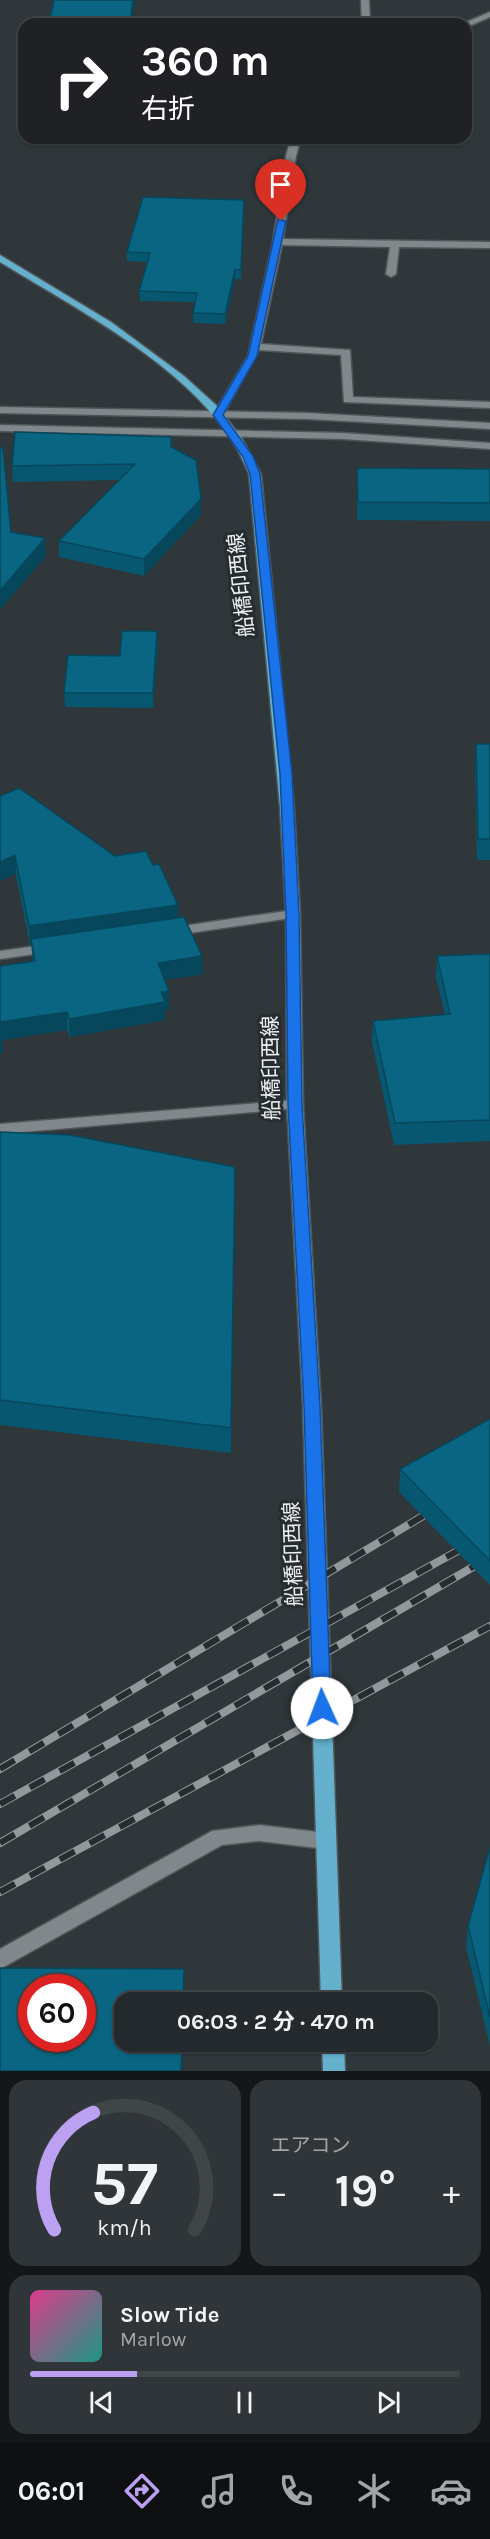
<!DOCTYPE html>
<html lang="ja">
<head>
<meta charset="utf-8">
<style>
  body { margin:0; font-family:Karla,"Noto Sans JP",sans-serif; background:#2f3538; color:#f1f3f6; height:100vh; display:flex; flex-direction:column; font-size:22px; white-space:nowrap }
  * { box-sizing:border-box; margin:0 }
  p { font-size:20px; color:#a3a6a9 }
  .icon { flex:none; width:33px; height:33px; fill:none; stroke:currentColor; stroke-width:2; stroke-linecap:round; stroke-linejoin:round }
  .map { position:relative; height:2071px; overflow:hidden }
  .side { display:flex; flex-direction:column; gap:9px; padding:9px; background:#131718; flex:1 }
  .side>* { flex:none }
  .top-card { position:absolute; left:18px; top:18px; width:454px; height:126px; border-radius:18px; box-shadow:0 2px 4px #0004,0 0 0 2px #404548; background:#202124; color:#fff; overflow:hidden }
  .speed { position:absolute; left:18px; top:1974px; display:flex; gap:12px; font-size:30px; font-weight:700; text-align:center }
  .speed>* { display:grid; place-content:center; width:78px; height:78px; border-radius:50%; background:#23292c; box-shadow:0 2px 4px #0004,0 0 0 2px #404548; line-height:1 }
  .speed .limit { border:9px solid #d22; background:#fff; color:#111 }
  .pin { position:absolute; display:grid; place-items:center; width:51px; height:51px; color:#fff; margin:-62px -26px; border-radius:50% 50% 50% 0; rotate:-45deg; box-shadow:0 0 6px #0007 }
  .pin .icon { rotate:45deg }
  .me { position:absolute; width:66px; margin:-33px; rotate:358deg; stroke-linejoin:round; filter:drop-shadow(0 0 4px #0008) }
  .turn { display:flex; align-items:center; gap:21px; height:126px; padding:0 24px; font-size:27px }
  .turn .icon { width:78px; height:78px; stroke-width:2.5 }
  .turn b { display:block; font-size:42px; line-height:51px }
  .big { font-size:45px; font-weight:700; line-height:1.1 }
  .side .card { flex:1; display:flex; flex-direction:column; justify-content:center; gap:9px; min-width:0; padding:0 21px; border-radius:18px; background:#2f3538 }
  .side .dial { align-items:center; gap:0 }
  .dial svg { height:156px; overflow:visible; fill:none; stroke:#404548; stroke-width:7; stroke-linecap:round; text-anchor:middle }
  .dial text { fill:#f1f3f6; stroke:none }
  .song { display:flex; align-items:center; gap:18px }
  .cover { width:72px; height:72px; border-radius:9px; background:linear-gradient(135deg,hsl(330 70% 55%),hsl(170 70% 35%)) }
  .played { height:6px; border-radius:3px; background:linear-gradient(90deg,#bca0f2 25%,#404548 25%) }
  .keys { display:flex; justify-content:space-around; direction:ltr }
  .heat { display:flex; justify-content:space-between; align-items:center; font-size:33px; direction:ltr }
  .side .tiles { flex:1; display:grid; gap:9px; grid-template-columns:1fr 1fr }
  .card:last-child { grid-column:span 2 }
  .trip { position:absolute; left:114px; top:1992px; width:324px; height:60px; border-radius:18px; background:#23292c; box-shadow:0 2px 4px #0004,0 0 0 2px #404548; font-weight:700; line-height:60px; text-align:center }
  .tabs { display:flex; height:96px; justify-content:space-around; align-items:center; background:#0e1012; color:#a3a6a9 }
  .tabs .icon { width:42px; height:42px }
  .tabs .selected { color:#bca0f2 }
  .tabs b { font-size:27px; color:#f1f3f6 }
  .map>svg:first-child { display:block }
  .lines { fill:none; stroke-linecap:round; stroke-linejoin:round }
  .minor-casing { stroke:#4f5558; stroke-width:3 }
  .tertiary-casing { stroke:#4f5558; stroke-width:3 }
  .primary-casing { stroke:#4f5558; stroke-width:3 }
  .minor { fill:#80888c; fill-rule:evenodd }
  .tertiary { fill:#80888c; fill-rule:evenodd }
  .primary { fill:#64b0cd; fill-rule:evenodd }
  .rail-casing { stroke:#92989b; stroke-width:8 }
  .rail { stroke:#262c30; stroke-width:6; stroke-dasharray:17; stroke-linecap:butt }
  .wall { fill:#085770 }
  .shaded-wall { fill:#06475b }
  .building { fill:#096582; stroke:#06475b; stroke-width:1.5; fill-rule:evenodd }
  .route { fill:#1a73e8; stroke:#114b97; stroke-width:1.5 }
  .labels { text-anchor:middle; stroke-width:6; stroke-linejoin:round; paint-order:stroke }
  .street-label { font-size:21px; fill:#edf1f3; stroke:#262c30 }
</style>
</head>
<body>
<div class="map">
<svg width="490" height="2071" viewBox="0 0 490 2071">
  <rect width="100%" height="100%" fill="#2f373a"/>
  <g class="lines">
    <!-- minor casing -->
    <g class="minor-casing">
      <g id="minor">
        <path d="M 361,0 L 369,0 L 370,24 L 362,24 Z"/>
        <path d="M 490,12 L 490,17 L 469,26 L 462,24 Z"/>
        <path d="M 291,138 L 301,138 L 296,156 L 283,239 L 490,242 L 490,248 L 399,247 L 396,274 L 391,277 L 386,274 L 390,247 L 282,245 L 261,344 L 350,350 L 353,397 L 490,402 L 490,408 L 344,402 L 341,355 L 259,350 L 223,415 L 222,417 L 214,417 L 213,415 L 248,356 L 273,242 L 286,156 Z"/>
        <path d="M 293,910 L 298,911 L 300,914 L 298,917 L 169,936 L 162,932 L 169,928 Z"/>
        <path d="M 51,944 L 58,948 L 56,951 L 0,959 L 0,951 Z"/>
        <path d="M 259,1825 L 326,1833 L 333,1835 L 336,1841 L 333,1847 L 326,1849 L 259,1841 L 222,1845 L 0,1969 L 0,1949 L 212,1831 Z"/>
      </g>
    </g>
    <!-- tertiary casing -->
    <g class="tertiary-casing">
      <g id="tertiary">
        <path d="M 0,407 L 308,413 L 490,423 L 490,429 L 308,419 L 0,413 Z"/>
        <path d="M 0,425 L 343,433 L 490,443 L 490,449 L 343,439 L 0,431 Z"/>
        <path d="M 295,1100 L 303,1105 L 300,1108 L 0,1134 L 0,1124 Z"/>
      </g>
    </g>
    <!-- primary casing -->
    <g class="primary-casing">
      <g id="primary">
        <path d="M 0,255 L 111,322 L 184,376 L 216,405 L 241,437 L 261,474 L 294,807 L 300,914 L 303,1105 L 321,1406 L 342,2002 L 321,2002 L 303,1406 L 287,1105 L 286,914 L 280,807 L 249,474 C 244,463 239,451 232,441 C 185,365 75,308 0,262 Z"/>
        <path d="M 322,2042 L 344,2042 L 345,2071 L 323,2071 Z"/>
      </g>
    </g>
    <!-- minor -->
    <use href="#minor" class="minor"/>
    <!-- tertiary -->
    <use href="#tertiary" class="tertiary"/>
    <!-- primary -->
    <use href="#primary" class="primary"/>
    <!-- rail casing -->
    <g class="rail-casing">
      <g id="rail">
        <path d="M 0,1769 L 438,1507"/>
        <path d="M 0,1804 L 490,1533"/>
        <path d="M 0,1843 L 490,1557"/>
        <path d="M 0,1892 L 490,1626"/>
      </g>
    </g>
    <!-- rail -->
    <use href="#rail" class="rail"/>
  </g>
  <!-- wall -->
  <g class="wall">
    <path d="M 244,200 L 241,279 L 235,279 L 225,324 L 193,323 L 193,313 L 195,302 L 140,301 L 139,291 L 147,262 L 127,261 L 127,252 Z"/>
    <path d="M 172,448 L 201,499 L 201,515 L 144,576 L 59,557 L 59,541 L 119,480 L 13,482 L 12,466 Z"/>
    <path d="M 357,468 L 490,469 L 490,521 L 357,520 Z"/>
    <path d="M 157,631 L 158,645 L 153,708 L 65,707 L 64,693 Z"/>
    <path d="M 476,744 L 490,744 L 490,860 L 477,860 L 475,764 Z"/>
    <path d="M 0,796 L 115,856 L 153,865 L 178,905 L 178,918 L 203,974 L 165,980 L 169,1009 L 165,1010 L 165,1020 L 70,1037 L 67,1030 L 2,1040 L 3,1053 L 0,1054 L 0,966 L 33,961 L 31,944 L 30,945 Z"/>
    <path d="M 490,954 L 490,1141 L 394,1145 L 372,1042 L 373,1021 L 445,1015 L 436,977 L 437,956 Z"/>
    <path d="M 0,1132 L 235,1191 L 231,1453 L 0,1425 Z"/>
    <path d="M 490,1419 L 490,1585 L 399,1492 L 400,1469 Z"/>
    <path d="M 490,1847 L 490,2046 L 466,1947 L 468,1926 Z"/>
  </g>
  <!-- shaded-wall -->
  <g class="shaded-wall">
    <path d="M 133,0 L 135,0 L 132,24 L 131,17 Z"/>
    <path d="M 235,270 L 235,279 L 225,324 L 225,314 Z"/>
    <path d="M 201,499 L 201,515 L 144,576 L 144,559 Z"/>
    <path d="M 45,538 L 46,556 L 0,610 L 0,591 Z"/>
    <path d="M 157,631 L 158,645 L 153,708 L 153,693 Z"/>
    <path d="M 15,855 L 16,874 L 0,881 L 0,862 Z"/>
    <path d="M 178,905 L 179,924 L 31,939 L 31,944 L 30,945 L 29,926 Z"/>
    <path d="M 202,956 L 203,974 L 159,981 L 158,963 Z"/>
    <path d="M 169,991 L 169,1009 L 165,1010 L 165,1020 L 70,1037 L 69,1019 L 161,992 Z"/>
    <path d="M 67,1012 L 67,1030 L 2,1040 L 3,1053 L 0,1054 L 0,1022 Z"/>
    <path d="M 235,1167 L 235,1191 L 231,1453 L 231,1428 Z"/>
    <path d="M 184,1969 L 184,2002 L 183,2002 Z"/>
    <path d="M 182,2042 L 183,2042 L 182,2071 L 181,2071 Z"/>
  </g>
  <!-- building -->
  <g class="building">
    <path d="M 54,0 L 133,0 L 131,17 L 253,18 L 253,24 L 49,24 Z"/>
    <path d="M 143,197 L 244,200 L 241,270 L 235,270 L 225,314 L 193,313 L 197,293 L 139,291 L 150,253 L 127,252 Z"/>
    <path d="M 15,432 L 171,437 L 171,447 L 196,460 L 201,499 L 144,559 L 59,541 L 135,464 L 12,466 Z"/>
    <path d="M 0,448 L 3,448 L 11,532 L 45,538 L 0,591 Z"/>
    <path d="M 357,468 L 490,469 L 490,503 L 358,502 Z"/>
    <path d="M 122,631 L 157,631 L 153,693 L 64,693 L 68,655 L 120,656 Z"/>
    <path d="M 476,744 L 490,744 L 490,839 L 478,839 Z"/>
    <path d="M 19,788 L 115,856 L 146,851 L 153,865 L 159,864 L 178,905 L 29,926 L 15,855 L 0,862 L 0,796 Z"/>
    <path d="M 184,917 L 202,956 L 158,963 L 169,991 L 161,992 L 165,1002 L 69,1019 L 67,1012 L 0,1022 L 0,966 L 35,961 L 31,939 Z"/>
    <path d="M 490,954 L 490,1120 L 395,1123 L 373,1021 L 450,1014 L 437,956 Z"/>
    <path d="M 0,1132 L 70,1135 L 235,1167 L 231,1428 L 0,1400 Z"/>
    <path d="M 490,1419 L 490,1561 L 400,1469 Z"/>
    <path d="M 490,1847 L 490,2017 L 468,1926 Z"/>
    <path d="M 0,1968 L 184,1969 L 183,2002 L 124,2002 L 124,2042 L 182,2042 L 181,2071 L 0,2071 ZM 32,1988 L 82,1988 L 82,2038 L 32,2038 Z"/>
  </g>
  <!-- route -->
  <path class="route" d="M 278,219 L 286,221 L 257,356 L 223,415 L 253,456 L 260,474 L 292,774 L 299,914 L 302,1105 L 320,1406 L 331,1708 L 328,1713 L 322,1715 L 316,1713 L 313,1708 L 304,1406 L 288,1105 L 286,914 L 280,774 L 250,474 L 243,457 L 213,415 L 248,356 Z"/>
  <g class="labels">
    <!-- street labels -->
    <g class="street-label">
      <text transform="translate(241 585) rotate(-96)" y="7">船橋印西線</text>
      <text transform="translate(271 1068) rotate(-91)" y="7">船橋印西線</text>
      <text transform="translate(293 1554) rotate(-92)" y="7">船橋印西線</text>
    </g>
  </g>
</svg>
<div class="speed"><div class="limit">60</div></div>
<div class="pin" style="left:281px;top:221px;background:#d93025"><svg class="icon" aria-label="arrive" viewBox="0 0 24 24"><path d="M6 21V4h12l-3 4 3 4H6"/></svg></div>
<svg class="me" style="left:322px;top:1708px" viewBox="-20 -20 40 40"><circle r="19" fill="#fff"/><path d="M0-13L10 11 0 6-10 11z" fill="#1a73e8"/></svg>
<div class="trip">06:03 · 2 分 · 470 m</div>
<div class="top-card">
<div class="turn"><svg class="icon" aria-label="right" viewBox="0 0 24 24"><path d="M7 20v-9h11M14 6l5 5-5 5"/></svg><div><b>360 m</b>右折</div></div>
</div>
</div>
<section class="side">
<div class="tiles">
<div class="card dial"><svg viewBox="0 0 100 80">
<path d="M14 69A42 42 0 1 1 86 69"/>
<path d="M14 69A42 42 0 0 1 34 9" stroke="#bca0f2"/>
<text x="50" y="56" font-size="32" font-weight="700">57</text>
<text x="50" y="72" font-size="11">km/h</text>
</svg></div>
<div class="card"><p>エアコン</p>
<div class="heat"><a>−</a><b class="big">19°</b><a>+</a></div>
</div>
<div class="card">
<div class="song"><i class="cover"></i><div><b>Slow Tide</b><p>Marlow</p></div></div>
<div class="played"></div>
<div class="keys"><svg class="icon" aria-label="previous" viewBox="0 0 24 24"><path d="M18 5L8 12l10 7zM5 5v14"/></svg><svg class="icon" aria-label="pause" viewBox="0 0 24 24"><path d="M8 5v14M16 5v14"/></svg><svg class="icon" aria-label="next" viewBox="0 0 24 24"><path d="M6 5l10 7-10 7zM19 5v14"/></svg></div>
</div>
</div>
</section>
<nav class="tabs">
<b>06:01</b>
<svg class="icon selected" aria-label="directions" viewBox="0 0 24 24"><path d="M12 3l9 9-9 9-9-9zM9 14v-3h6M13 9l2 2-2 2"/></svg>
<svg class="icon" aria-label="music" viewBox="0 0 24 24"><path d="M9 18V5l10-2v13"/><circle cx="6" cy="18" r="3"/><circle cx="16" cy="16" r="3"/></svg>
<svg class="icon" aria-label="phone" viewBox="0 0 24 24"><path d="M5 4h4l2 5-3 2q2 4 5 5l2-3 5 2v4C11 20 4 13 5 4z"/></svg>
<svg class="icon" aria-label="climate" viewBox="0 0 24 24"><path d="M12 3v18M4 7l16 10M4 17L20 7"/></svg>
<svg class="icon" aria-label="car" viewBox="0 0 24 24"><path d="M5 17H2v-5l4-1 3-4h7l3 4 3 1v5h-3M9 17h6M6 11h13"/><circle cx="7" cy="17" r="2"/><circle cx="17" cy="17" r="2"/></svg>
</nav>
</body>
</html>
